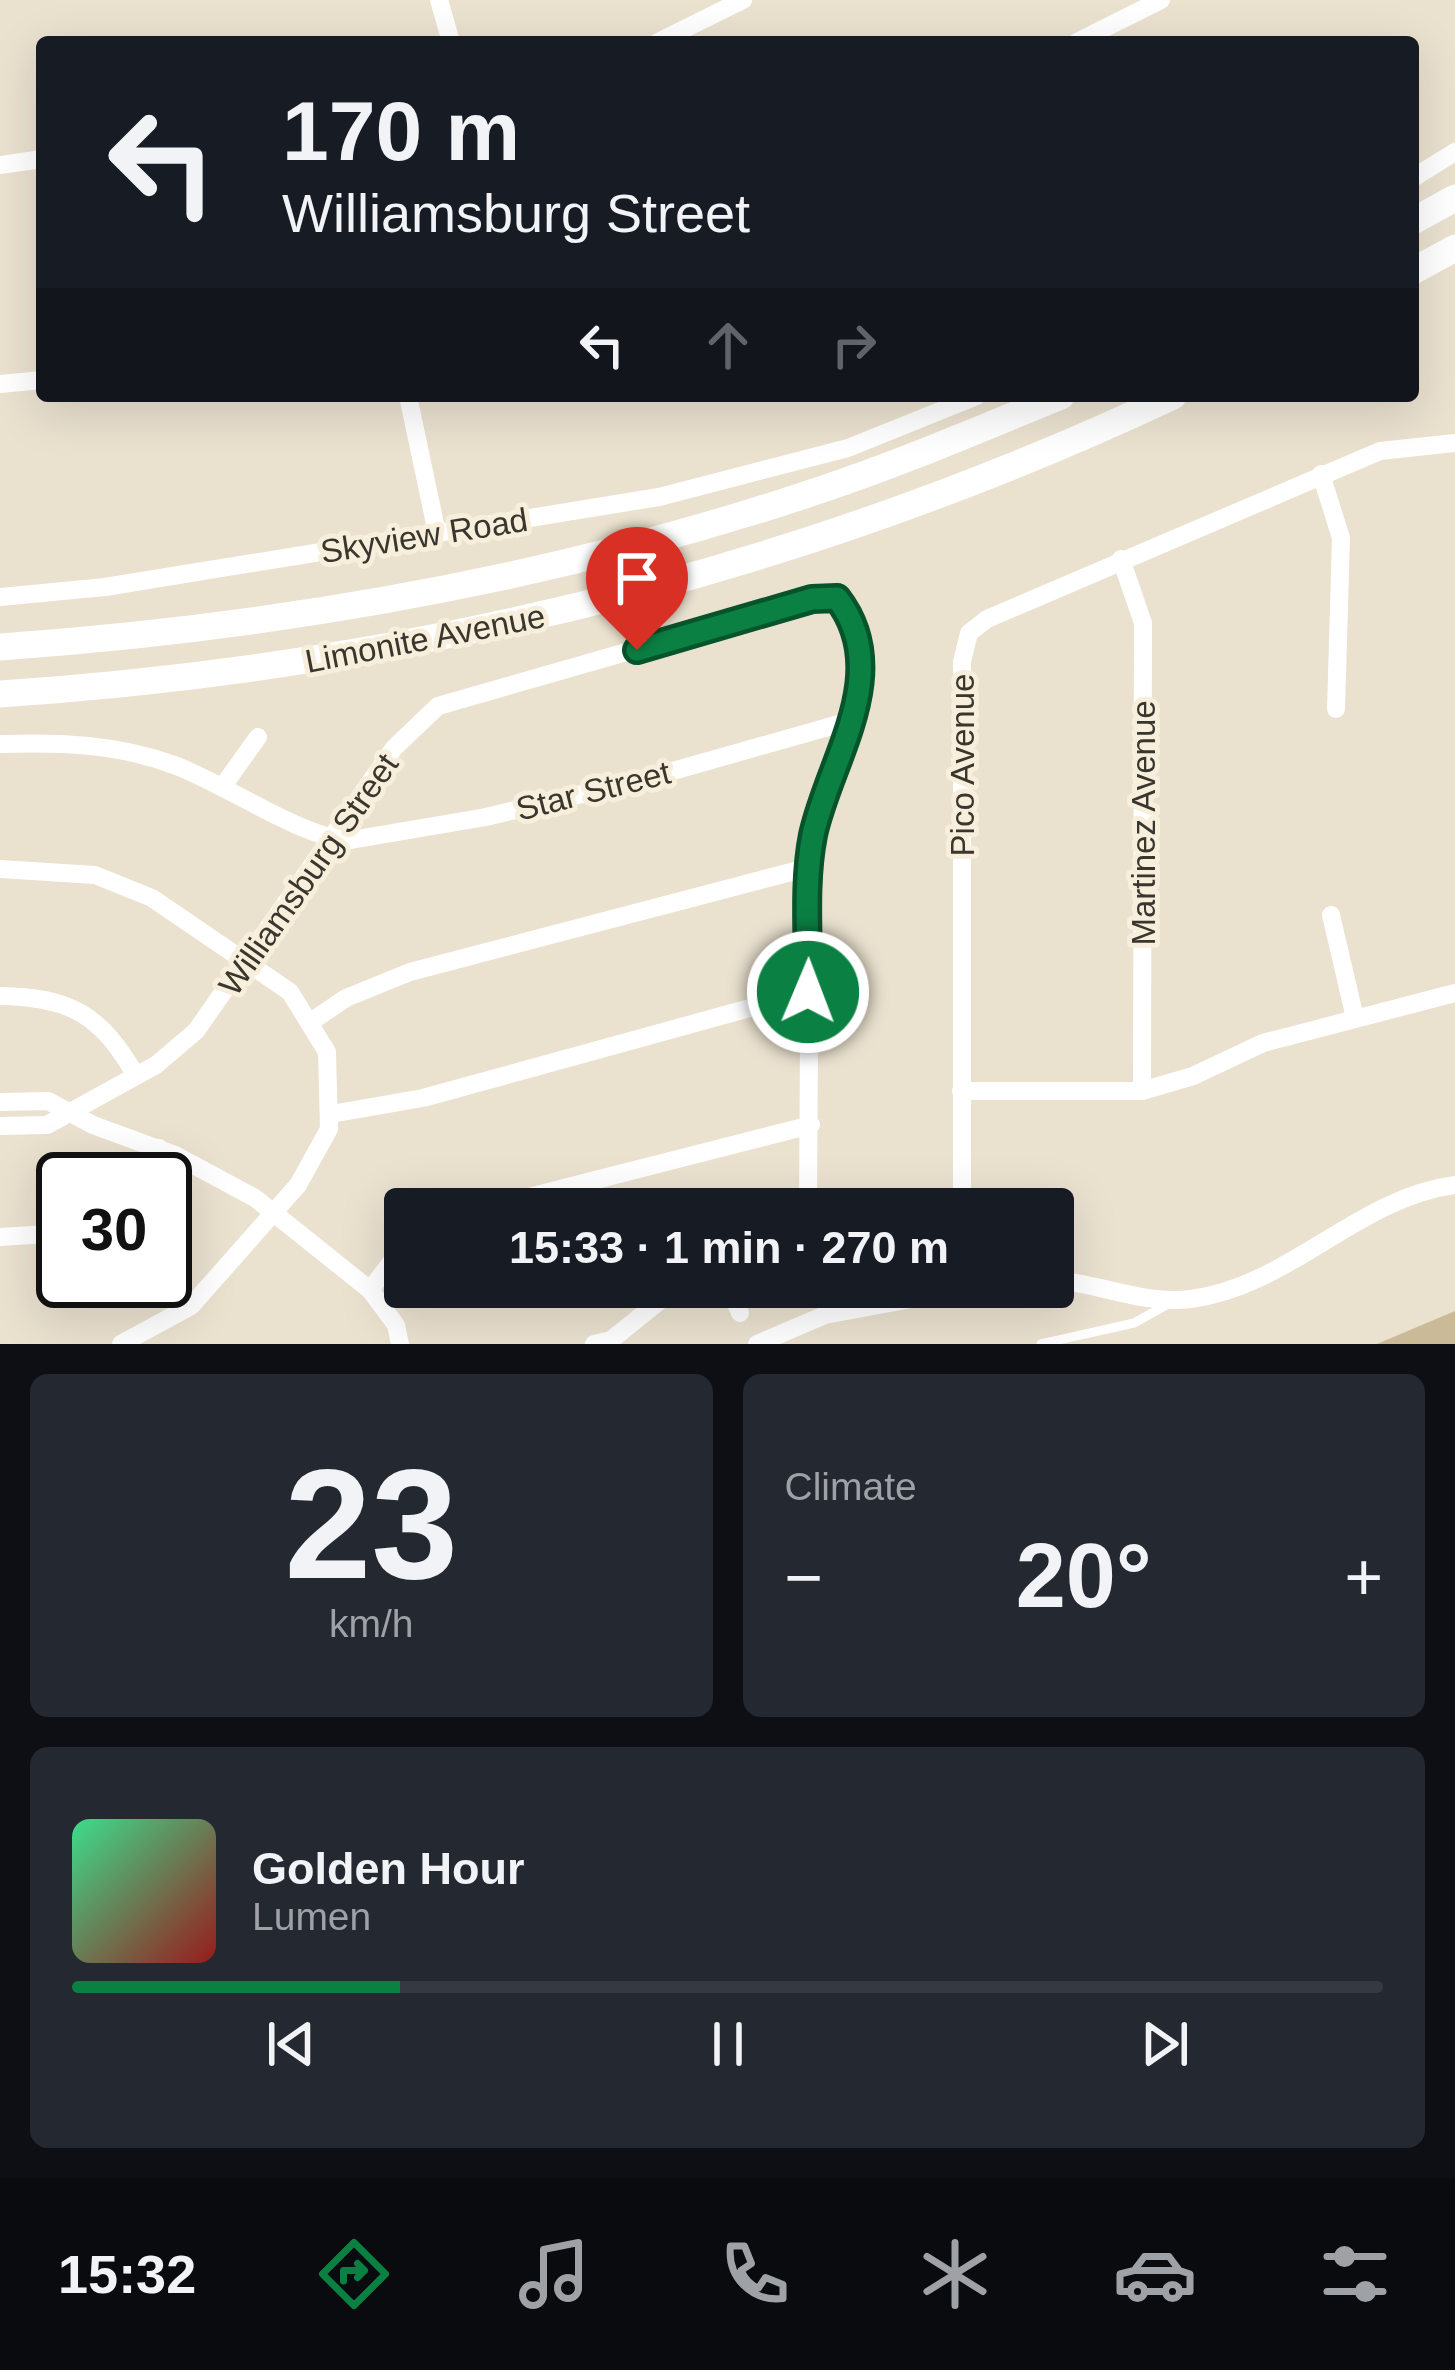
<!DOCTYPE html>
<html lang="en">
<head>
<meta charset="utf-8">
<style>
  body { margin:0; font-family:Arial,sans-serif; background:#242831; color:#f1f3f6; height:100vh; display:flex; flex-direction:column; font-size:45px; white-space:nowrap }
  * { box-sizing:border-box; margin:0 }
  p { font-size:39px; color:#9ea1a6 }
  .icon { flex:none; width:66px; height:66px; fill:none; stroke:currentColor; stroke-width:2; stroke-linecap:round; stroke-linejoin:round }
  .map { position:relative; height:1344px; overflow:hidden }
  .panel { display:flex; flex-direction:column; gap:30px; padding:30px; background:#0d0f14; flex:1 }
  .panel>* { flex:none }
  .banner { position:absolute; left:36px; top:36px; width:1383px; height:366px; border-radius:12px; box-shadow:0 12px 48px #0002; background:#171b24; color:#f1f3f6; overflow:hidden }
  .speed { position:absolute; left:36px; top:1152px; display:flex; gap:24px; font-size:60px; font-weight:700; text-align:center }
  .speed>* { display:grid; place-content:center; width:156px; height:156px; border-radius:50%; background:#171b24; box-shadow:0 12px 48px #0002; line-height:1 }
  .speed .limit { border:6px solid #111; border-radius:18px; background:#fff; color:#111 }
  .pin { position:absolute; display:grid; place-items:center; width:102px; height:102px; color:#fff; margin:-123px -51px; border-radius:50% 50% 50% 0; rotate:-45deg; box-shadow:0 0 12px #0007 }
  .pin .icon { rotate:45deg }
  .me { position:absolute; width:132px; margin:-66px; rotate:1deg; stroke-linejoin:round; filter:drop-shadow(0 0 9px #0008) }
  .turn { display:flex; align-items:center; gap:42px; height:252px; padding:0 48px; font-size:54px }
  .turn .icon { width:156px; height:156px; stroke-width:2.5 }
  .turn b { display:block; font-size:84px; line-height:102px }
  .lanes { display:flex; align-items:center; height:114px; padding:0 48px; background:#0003; justify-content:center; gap:60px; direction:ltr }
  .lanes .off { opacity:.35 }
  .big { font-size:90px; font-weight:600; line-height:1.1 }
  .panel .widget { flex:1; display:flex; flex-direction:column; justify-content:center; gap:18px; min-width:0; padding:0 42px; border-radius:18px; background:#242831 }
  .panel .dial { align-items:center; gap:0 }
  .dial b { font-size:156px; line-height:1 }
  .song { display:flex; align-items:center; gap:36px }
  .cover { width:144px; height:144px; border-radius:18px; background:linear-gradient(135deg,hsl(150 70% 55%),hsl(0 70% 35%)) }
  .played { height:12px; border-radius:6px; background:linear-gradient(90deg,#0b8043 25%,#363941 25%) }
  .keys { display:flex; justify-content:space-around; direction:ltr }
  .heat { display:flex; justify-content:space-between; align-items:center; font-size:66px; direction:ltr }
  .panel .tiles { flex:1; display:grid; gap:30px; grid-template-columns:1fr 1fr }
  .widget:last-child { grid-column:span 2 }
  .trip { position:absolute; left:384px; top:1188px; width:690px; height:120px; border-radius:12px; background:#171b24; box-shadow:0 12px 48px #0002; font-weight:600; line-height:120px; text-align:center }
  .tabs { display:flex; height:192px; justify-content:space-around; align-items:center; background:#090b0e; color:#9ea1a6 }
  .tabs .icon { width:84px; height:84px }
  .tabs .selected { color:#0b8043 }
  .tabs b { font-size:54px; color:#f1f3f6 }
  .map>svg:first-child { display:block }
  .green { fill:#caba97 }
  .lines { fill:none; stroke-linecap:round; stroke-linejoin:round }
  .lane { stroke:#fff; stroke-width:9 }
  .street { stroke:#fff; stroke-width:18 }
  .primary { stroke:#fff; stroke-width:27 }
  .route-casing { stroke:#07532c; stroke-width:30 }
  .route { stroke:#0b8043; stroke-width:21 }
  .labels { text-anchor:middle; stroke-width:10; stroke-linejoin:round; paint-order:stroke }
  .street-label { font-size:33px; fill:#39362e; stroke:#f7eedc }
</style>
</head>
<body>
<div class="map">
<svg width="1455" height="1344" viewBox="0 0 1455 1344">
  <rect width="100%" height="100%" fill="#eae1cf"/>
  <!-- green -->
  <path class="green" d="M 1455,1311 L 1455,1344 L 1377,1344 Z"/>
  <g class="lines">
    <!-- lane -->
    <path class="lane" d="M 1041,1344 L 1134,1323 L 1170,1303"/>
    <!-- street -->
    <g class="street">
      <path d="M 439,0 L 451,42"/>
      <path d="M 658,42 L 743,0"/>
      <path d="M 1077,42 L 1161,0"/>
      <path d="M 0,165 L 42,159"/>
      <path d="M 1413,178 L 1455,152"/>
      <path d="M 0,384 L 42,380"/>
      <path d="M 408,396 L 437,533"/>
      <path d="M 1321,474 L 1341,538 L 1336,709"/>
      <path d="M 1121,559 L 1143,623 L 1142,1091"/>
      <path d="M 0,597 L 105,587 L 659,497 L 848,448 L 977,396"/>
      <path d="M 0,744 C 59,742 118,744 174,765 C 222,782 307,841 351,840 L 486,817 L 641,780 L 853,720"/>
      <path d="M 223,786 L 258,737"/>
      <path d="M 0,869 L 95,875 L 152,898 L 290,992 L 327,1052 L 329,1129 L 298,1185 L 191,1306 L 121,1344"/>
      <path d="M 1331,915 L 1355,1018"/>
      <path d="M 0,996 C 71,997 101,1015 136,1076"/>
      <path d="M 312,1021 L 346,998 L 410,972 L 810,867"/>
      <path d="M 961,1091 L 1142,1091 L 1193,1076 L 1263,1043 L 1455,993"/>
      <path d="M 0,1102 L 48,1101 L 93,1125 L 175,1155 L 255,1198 L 370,1290 L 396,1325 L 400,1344"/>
      <path d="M 331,1114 L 423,1098 L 808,992"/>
      <path d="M 0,1126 L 47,1125 L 156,1065 L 196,1031 L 394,748 L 438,706 L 812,599 L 837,598 C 899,679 820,783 810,867 L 808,1209"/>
      <path d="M 140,1179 L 159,1148"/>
      <path d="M 482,1209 L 811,1125"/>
      <path d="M 962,1209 L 962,662 L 969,633 L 987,619 L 1380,451 L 1455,443"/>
      <path d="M 0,1237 L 63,1233"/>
      <path d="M 1053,1280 C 1100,1283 1142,1305 1191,1299 C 1290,1286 1357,1198 1455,1185"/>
      <path d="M 729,1287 L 740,1313"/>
      <path d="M 370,1290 L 405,1244"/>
      <path d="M 594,1344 L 611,1340 L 677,1287"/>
      <path d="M 757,1344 L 825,1315 L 976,1287"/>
    </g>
    <!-- primary -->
    <g class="primary">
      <path d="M 1413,221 L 1455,198"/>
      <path d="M 1413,271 L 1455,248"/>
      <path d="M 0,647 C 280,627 557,579 823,489 C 904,462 982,428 1061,396"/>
      <path d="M 0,694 C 408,667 803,570 1173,396"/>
    </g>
  </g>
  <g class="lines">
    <!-- route casing -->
    <g class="route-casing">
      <path id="route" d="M 637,650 L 812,599 L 837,598 C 895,673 829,760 813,835 C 803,885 809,942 808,992"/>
    </g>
    <!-- route -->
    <use href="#route" class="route"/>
  </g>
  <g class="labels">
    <!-- street labels -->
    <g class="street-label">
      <text transform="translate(424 535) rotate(-9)" y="12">Skyview Road</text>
      <text transform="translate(425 638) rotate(-11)" y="12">Limonite Avenue</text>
      <text transform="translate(962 765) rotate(-90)" y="12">Pico Avenue</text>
      <text transform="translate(593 790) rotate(-14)" y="12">Star Street</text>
      <text transform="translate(1143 823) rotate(-90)" y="12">Martinez Avenue</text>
      <text transform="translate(308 874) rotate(-55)" y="12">Williamsburg Street</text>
    </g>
  </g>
</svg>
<div class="speed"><div class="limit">30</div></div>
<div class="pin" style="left:637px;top:650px;background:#d93025"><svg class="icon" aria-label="arrive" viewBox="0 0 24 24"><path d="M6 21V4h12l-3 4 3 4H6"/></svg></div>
<svg class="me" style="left:808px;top:992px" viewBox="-20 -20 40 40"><circle r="17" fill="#0b8043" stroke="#fff" stroke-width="3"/><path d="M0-11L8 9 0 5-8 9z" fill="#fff"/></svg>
<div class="trip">15:33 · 1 min · 270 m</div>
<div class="banner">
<div class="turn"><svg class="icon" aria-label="left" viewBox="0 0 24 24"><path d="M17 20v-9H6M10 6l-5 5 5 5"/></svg><div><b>170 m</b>Williamsburg Street</div></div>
<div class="lanes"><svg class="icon" aria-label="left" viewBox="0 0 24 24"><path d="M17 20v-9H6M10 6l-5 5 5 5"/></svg><svg class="icon off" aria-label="ahead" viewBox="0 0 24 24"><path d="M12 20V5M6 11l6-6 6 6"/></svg><svg class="icon off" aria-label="right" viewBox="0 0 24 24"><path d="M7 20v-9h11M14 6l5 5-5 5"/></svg></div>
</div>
</div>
<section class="panel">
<div class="tiles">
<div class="widget dial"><b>23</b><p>km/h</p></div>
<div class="widget"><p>Climate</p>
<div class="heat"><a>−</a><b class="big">20°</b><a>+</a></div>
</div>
<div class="widget">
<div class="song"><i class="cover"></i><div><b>Golden Hour</b><p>Lumen</p></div></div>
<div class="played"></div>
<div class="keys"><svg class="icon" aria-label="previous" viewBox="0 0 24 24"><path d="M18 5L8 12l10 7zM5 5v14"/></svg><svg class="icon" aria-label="pause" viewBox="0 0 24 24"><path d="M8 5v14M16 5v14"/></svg><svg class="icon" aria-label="next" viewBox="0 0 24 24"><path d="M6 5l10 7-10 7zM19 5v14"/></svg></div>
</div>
</div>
</section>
<nav class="tabs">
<b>15:32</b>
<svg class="icon selected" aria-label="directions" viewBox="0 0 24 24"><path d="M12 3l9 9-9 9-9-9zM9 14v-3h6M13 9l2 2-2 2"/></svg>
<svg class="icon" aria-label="music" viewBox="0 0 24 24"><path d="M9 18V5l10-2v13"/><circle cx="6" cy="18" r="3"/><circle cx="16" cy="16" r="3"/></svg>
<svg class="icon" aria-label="phone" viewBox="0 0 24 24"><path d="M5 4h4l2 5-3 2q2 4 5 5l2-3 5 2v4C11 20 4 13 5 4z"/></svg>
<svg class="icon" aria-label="climate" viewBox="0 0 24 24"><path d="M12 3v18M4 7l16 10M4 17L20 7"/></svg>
<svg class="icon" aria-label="car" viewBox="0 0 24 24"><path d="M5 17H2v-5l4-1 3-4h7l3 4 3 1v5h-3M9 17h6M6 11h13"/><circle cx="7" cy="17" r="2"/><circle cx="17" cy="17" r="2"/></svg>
<svg class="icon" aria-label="filters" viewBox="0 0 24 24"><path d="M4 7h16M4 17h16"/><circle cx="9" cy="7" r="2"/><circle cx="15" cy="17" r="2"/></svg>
</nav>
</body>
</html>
